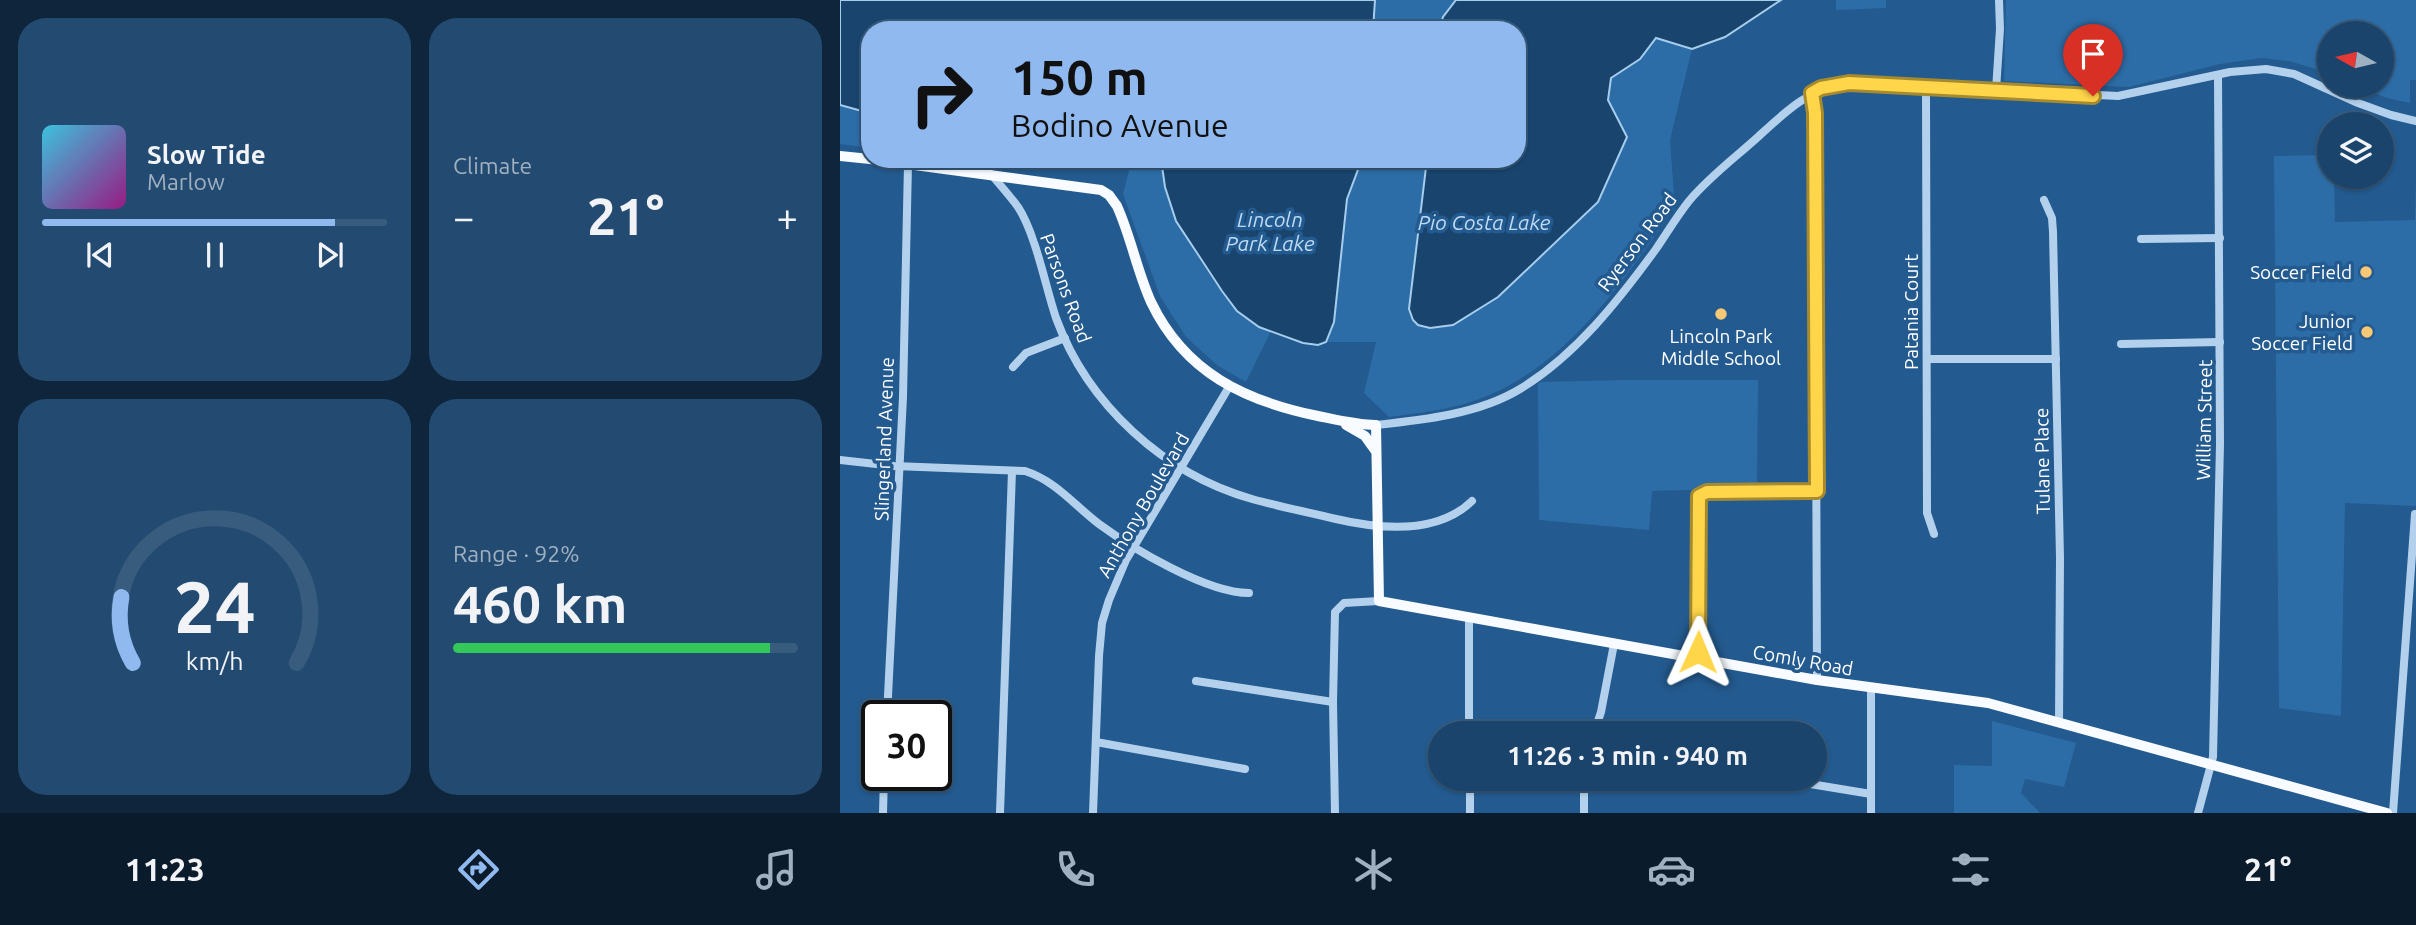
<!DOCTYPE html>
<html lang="en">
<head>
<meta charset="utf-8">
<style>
  body { margin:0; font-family:Ubuntu,sans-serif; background:#234b71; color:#f1f3f6; height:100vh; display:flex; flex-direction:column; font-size:26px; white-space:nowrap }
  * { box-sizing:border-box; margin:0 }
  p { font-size:23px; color:#9fb0c1 }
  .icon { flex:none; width:38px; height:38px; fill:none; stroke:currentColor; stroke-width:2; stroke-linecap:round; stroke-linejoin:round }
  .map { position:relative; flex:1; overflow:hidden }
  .details { display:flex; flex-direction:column; gap:18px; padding:18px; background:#0e253b; width:840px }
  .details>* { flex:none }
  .banner { position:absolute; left:21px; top:21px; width:665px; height:147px; border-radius:28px; box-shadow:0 2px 5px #0004,0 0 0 2px #385c7e; background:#90b9f0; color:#111; overflow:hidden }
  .needle { width:46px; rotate:278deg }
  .buttons { position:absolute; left:1477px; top:21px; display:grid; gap:14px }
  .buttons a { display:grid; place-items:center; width:77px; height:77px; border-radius:50%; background:#1a446b; box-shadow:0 2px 5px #0004,0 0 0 2px #385c7e; font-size:35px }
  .speed { position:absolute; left:21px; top:700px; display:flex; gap:14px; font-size:35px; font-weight:700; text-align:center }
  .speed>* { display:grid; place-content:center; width:91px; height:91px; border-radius:50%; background:#1a446b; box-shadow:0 2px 5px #0004,0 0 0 2px #385c7e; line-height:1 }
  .speed .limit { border:4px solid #111; border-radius:10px; background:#fff; color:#111 }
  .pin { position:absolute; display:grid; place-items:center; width:60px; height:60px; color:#fff; margin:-72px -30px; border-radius:50% 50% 50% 0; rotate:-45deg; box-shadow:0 0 7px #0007 }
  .pin .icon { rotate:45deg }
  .me { position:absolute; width:77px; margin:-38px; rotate:1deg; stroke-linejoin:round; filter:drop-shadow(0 0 5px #0008) }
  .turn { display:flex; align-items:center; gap:24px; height:147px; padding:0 35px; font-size:32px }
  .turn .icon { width:91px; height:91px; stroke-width:2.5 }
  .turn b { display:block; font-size:49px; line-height:60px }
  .big { font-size:52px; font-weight:700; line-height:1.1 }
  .details .tile { flex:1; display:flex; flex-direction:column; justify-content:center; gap:10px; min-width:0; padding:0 24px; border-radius:28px; background:#234b71 }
  .details .dial { align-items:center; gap:0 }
  .dial svg { height:182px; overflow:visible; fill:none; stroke:#385c7e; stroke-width:7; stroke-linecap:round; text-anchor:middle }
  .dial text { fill:#f1f3f6; stroke:none }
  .song { display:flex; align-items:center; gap:21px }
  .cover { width:84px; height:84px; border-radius:10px; background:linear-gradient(135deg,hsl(190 70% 55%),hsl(310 70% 35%)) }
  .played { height:7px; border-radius:4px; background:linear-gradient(90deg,#90b9f0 85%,#385c7e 85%) }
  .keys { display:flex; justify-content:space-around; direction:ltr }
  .heat { display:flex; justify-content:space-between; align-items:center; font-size:38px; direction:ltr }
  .charge { height:10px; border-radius:5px; background:linear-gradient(90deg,#34c759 92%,#385c7e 0) }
  .details .tiles { flex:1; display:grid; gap:18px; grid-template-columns:repeat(2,1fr) }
  .trip { position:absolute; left:588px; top:721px; width:399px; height:70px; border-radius:35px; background:#1a446b; box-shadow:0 2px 5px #0004,0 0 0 2px #385c7e; font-weight:700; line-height:70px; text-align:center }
  .tab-bar { display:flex; height:112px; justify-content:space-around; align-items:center; background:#0a1b2b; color:#9fb0c1 }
  .tab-bar .icon { width:49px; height:49px }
  .tab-bar .selected { color:#90b9f0 }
  .tab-bar b { font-size:32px; color:#f1f3f6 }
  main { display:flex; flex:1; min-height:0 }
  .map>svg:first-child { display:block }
  .green { fill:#2d6da7 }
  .water { fill:#18446e; stroke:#a7cded; stroke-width:2 }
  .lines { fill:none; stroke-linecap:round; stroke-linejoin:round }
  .minor { stroke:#b3d1ec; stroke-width:8 }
  .major { stroke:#f8fbff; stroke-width:10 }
  .route-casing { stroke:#a68a30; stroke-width:18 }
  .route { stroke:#ffd54a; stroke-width:12 }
  .poi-dot { fill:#f7c876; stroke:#235a8f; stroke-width:2.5 }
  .labels { text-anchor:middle; stroke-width:7; stroke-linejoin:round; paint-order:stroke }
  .street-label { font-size:19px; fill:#fff; stroke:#235a8f }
  .poi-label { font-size:19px; fill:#fff; stroke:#235a8f; text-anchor:end }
  .water-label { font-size:21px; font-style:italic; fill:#bfdaf3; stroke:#235a8f }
</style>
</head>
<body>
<main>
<section class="details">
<div class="tiles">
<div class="tile">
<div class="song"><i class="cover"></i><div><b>Slow Tide</b><p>Marlow</p></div></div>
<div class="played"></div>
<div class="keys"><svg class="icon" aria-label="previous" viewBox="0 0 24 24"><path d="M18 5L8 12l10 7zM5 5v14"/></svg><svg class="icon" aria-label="pause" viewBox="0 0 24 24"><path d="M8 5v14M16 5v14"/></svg><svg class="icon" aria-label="next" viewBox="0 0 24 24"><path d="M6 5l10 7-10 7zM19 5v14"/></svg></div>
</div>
<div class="tile"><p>Climate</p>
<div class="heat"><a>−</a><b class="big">21°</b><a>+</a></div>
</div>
<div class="tile dial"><svg viewBox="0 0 100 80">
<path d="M14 69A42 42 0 1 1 86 69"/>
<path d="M14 69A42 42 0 0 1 9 40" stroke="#90b9f0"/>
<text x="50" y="56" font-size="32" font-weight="700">24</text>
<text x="50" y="72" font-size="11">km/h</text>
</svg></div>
<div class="tile"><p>Range · 92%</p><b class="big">460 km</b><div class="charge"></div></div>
</div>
</section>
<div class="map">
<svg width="1576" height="813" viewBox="0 0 1576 813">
  <rect width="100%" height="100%" fill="#235a8f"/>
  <!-- green -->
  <g class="green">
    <path d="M 535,0 L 616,0 L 603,17 L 599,30 L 533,30 Z"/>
    <path d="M 996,0 L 1046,0 L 1046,8 L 996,10 Z"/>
    <path d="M 1166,0 L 1576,0 L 1576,80 L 1570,80 L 1570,103 L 1547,98 L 1514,86 L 1542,86 L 1542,33 L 1489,33 L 1489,73 L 1449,61 L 1421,58 L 1380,64 L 1289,87 L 1164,81 Z"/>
    <path d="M 816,37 L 852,49 L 830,140 L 835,208 C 777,289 717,383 612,407 C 592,412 570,414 549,417 L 524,393 L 536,342 L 486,342 L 494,322 L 507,199 L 522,159 L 587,159 L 569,309 L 787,137 L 768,100 L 771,78 L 800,59 Z"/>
    <path d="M 0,105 L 30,113 L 30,121 L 26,121 L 23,147 L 0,144 Z"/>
    <path d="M 1489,155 L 1489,177 L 1494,177 L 1495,222 L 1575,220 L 1576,179 L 1576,506 L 1505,503 L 1501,716 L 1439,708 L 1434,156 Z"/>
    <path d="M 292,159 L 321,159 C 324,179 328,198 335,217 C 342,235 385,300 398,312 C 408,321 419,327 431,331 L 406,382 L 378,366 L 346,337 L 320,296 L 283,194 Z"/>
    <path d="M 785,380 L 918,380 L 917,488 L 812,491 L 809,530 L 699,520 L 698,384 L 700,382 Z"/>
    <path d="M 1152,721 L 1236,743 L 1224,787 L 1185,779 L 1181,793 L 1200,813 L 1114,813 L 1114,765 L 1152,766 Z"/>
  </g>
  <!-- water -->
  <g class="water">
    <path d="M 0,0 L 535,0 L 533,30 L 30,30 L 29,113 L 0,105 Z"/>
    <path d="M 616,0 L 941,0 L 885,37 L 852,49 L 816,38 L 800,59 L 771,78 L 768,100 L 787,137 L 758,202 L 658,297 L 613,325 L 590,328 L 578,325 L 573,320 L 569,309 L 587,159 L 677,159 L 677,30 L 599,30 L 603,17 Z"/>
    <path d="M 321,159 L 522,159 L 507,199 L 494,322 L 486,342 L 478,345 L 463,343 L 419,327 L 397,311 L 382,291 L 336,221 L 325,187 Z"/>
  </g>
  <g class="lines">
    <!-- minor -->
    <g class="minor">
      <path d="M 1086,88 L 1087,513 L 1094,534"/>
      <path d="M 1156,90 L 1160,29 L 1159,0"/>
      <path d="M 972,93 L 975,113 L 977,680"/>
      <path d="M 151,174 C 160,185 170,196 178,207 C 196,235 205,285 216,318 C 248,405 324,474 412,499 C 440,507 468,512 496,519 C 539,529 597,535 632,501"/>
      <path d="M 1204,200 L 1212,218 L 1213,232 L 1220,558 L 1219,723"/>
      <path d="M 1301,239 L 1380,238"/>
      <path d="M 1281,344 L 1380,342"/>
      <path d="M 1087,359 L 1216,359"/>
      <path d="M 173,367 L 186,353 L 225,338"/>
      <path d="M 536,425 C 583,420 639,414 680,389 C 736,355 778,301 816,249 C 827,233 837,216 849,201 C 870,176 896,157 919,136 C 946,111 971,87 1009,83 L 1278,96 L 1390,72 L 1426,69 L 1454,74 L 1518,103 L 1551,115 L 1576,121"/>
      <path d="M 0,460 L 54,466 L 185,471 C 216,481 234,505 259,524 C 293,549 367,593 409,593"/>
      <path d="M 629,618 L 629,733"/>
      <path d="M 858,659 L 859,496 L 867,492 L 977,490"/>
      <path d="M 356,681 L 493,702"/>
      <path d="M 47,716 L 63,397 L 68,164"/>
      <path d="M 754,733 L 761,712 L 774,644"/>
      <path d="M 256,742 L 405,769"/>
      <path d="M 630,779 L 630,813"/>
      <path d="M 940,779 L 1031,794"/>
      <path d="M 43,813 L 44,775"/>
      <path d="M 160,813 L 172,471"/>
      <path d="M 253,813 L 259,656 L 262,623 L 269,600 L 286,560 L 389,387"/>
      <path d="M 495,813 L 493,702 L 495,612 L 504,603 L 539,601"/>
      <path d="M 744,813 L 744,779"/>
      <path d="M 1031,813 L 1031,688"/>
      <path d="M 1358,813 L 1373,757 L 1380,444 L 1378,75"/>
      <path d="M 1553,813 L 1575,514"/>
    </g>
    <!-- major -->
    <g class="major">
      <path d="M 0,156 L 30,159"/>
      <path d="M 30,159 L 261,190 L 269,195 L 277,206 C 291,237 297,271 311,302 C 345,373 405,401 478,416 C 497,420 517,425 536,425 L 539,601 L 977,680 L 1148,703 L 1547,813"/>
      <path d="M 506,425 L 525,436 L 535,450"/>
    </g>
  </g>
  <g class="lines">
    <!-- route casing -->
    <g class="route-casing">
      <path id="route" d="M 858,652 L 859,496 L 867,492 L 977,491 L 975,113 L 972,93 L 981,88 L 1009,83 L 1253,96"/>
    </g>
    <!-- route -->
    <use href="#route" class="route"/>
  </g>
  <!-- markers -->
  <g class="poi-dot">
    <circle cx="1526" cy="272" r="7"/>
    <circle cx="881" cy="314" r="7"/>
    <circle cx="1527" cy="332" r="7"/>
  </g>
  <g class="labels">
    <!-- street labels -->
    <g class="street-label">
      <text transform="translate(797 242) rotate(-53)" y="7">Ryerson Road</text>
      <text transform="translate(226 288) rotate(70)" y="7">Parsons Road</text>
      <text transform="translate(1071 312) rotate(-90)" y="7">Patania Court</text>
      <text transform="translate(1364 420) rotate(-89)" y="7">William Street</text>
      <text transform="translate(44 439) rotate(-88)" y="7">Slingerland Avenue</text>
      <text transform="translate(1202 461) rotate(-91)" y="7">Tulane Place</text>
      <text transform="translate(303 505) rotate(-60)" y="7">Anthony Boulevard</text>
      <text transform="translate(963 660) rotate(10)" y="7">Comly Road</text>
    </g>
    <!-- poi labels -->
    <g class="poi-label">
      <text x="1512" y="279">Soccer Field</text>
      <text x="1513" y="328">Junior<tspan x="1513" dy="22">Soccer Field</tspan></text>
      <text x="881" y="343" text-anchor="middle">Lincoln Park<tspan x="881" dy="22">Middle School</tspan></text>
    </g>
    <!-- water labels -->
    <g class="water-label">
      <text x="430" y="227">Lincoln<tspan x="430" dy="24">Park Lake</tspan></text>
      <text x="644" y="230">Pio Costa Lake</text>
    </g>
  </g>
</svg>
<div class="buttons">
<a><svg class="needle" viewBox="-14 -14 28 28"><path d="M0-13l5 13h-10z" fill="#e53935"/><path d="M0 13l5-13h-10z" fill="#9fb0c1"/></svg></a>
<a><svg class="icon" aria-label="layers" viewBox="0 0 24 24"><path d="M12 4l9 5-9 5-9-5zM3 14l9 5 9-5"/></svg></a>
</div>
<div class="speed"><div class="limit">30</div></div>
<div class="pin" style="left:1253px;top:96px;background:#d93025"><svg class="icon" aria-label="arrive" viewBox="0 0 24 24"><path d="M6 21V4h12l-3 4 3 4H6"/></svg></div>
<svg class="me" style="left:858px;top:652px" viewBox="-20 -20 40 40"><path d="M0-17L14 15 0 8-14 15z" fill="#ffd54a" stroke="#fff" stroke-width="4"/></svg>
<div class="trip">11:26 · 3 min · 940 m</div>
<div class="banner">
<div class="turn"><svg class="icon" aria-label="right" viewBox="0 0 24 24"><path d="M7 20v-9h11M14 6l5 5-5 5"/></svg><div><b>150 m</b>Bodino Avenue</div></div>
</div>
</div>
</main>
<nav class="tab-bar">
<b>11:23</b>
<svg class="icon selected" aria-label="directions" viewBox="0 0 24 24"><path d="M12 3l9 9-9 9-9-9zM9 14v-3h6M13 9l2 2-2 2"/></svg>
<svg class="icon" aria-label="music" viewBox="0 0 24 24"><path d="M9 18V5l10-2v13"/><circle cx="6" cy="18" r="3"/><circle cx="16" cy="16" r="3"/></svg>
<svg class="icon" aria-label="phone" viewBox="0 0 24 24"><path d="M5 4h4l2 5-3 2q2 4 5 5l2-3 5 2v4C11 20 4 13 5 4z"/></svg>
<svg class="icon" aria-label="climate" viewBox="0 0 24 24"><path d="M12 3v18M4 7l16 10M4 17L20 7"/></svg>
<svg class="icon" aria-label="car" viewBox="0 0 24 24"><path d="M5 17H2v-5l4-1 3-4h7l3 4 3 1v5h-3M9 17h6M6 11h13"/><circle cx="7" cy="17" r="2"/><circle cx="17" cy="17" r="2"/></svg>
<svg class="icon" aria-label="filters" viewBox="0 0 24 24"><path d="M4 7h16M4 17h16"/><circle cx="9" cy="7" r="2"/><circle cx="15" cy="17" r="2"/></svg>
<b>21°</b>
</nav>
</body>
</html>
